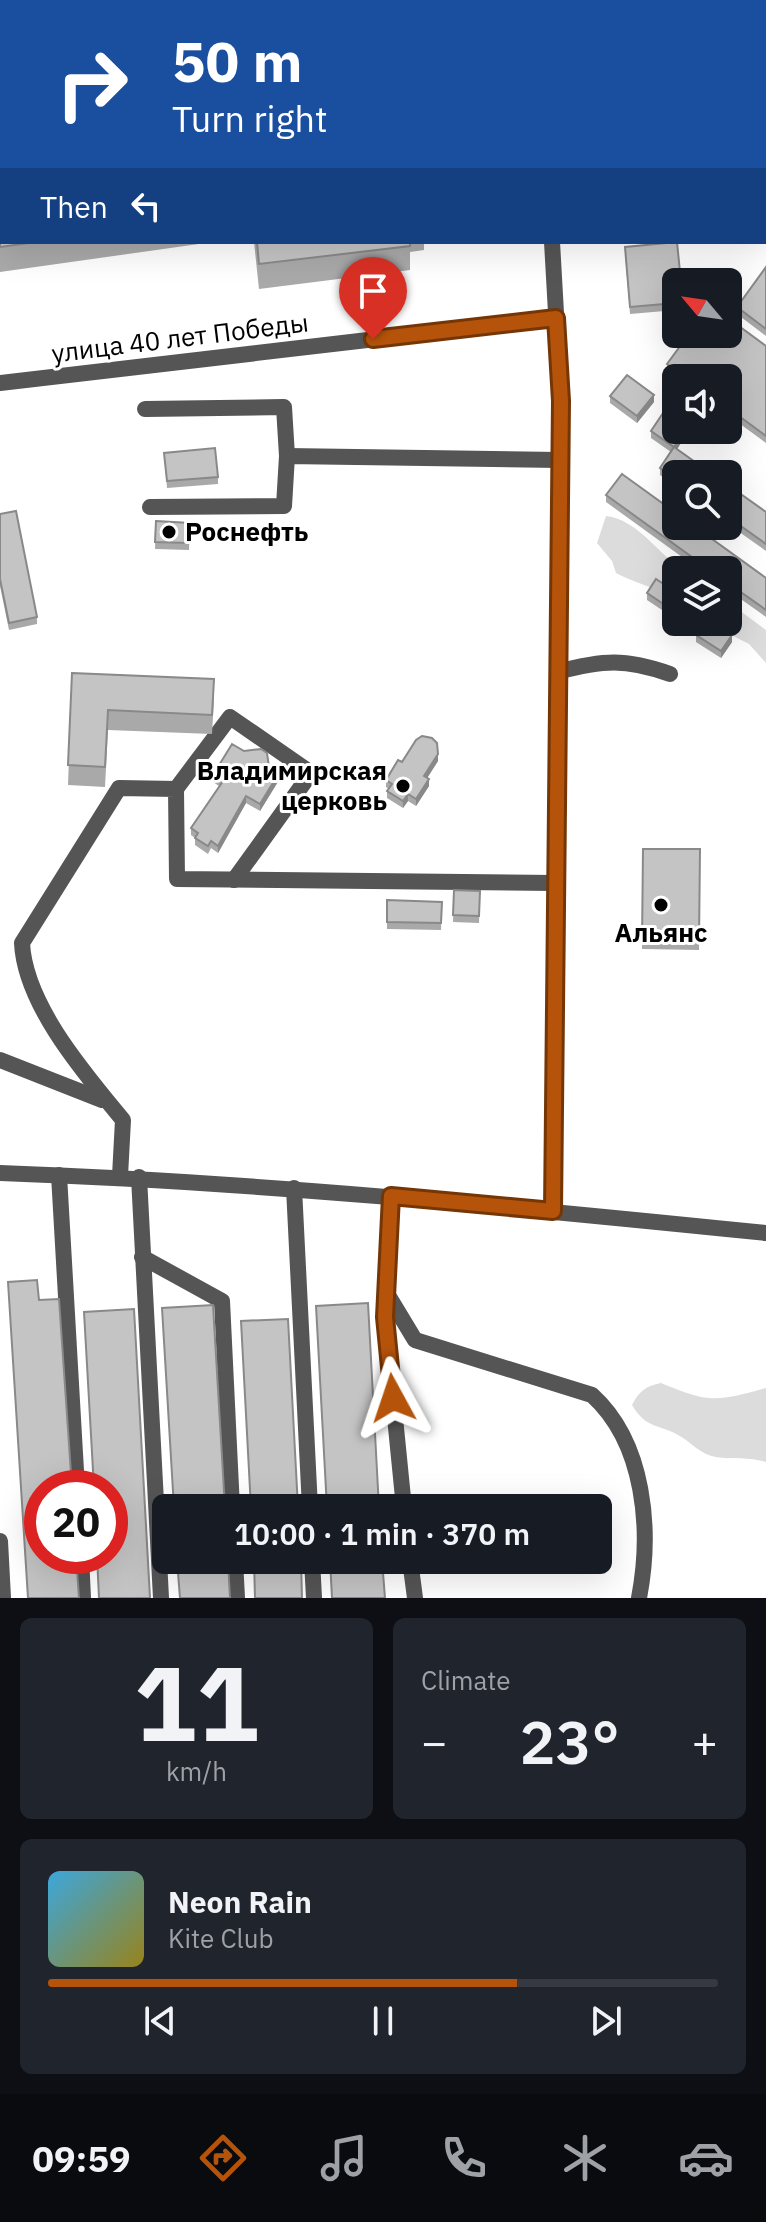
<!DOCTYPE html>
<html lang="en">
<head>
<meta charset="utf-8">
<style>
  body { margin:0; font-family:"IBM Plex Sans",sans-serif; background:#20242c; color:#f1f3f6; height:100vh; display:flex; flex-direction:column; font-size:30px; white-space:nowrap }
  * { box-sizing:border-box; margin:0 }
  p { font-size:26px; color:#9ea1a6 }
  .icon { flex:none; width:44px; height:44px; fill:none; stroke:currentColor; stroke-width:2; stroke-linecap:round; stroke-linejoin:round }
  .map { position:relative; height:1598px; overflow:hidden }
  .sheet { display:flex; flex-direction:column; gap:20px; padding:20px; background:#0d0f14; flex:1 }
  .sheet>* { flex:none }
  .banner { position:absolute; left:0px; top:0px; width:766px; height:244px; box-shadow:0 8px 32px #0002; background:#1a4fa0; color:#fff; overflow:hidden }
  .needle { width:52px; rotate:299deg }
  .buttons { position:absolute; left:662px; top:268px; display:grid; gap:16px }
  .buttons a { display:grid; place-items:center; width:80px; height:80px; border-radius:12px; background:#171b24; box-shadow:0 8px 32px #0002; font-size:40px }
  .speed { position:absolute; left:24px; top:1470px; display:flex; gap:16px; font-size:40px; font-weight:700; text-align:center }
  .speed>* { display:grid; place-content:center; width:104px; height:104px; border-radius:50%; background:#171b24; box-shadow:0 8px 32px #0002; line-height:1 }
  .speed .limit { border:12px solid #d22; background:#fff; color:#111 }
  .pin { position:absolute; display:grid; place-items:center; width:68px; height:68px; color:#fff; margin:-82px -34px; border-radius:50% 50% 50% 0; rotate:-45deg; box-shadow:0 0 8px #0007 }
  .pin .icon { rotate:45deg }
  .me { position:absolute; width:88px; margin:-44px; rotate:355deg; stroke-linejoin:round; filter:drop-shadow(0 0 6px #0008) }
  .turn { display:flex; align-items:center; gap:28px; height:168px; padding:0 40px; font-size:36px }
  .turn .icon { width:104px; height:104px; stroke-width:2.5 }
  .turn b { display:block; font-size:56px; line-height:68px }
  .then { display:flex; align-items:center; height:76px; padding:0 40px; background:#0003; gap:16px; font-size:30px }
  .big { font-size:60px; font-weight:600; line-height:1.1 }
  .sheet .widget { flex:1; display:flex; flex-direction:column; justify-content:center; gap:12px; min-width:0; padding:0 28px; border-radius:12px; background:#20242c }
  .sheet .dial { align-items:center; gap:0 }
  .dial b { font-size:104px; line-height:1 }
  .song { display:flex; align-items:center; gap:24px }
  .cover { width:96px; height:96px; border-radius:12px; background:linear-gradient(135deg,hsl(200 70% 55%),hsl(50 70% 35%)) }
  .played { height:8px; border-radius:4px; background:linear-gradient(90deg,#b45309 70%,#363941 70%) }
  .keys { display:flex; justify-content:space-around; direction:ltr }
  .heat { display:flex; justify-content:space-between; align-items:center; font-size:44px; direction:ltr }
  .sheet .tiles { flex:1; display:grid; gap:20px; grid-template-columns:1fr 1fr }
  .widget:last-child { grid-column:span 2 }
  .trip { position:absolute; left:152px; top:1494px; width:460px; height:80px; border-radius:12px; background:#171b24; box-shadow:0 8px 32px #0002; font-weight:600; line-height:80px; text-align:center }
  .tab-bar { display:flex; height:128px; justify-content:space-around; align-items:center; background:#090b0e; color:#9ea1a6 }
  .tab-bar .icon { width:56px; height:56px }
  .tab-bar .selected { color:#b45309 }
  .tab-bar b { font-size:36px; color:#f1f3f6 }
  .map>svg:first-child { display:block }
  .green { fill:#dcdcdc }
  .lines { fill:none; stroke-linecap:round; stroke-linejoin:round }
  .service { stroke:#555; stroke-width:16 }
  .minor { stroke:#555; stroke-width:16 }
  .tertiary { stroke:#555; stroke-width:16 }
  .wall { fill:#a9a9a9 }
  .shaded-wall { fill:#898989 }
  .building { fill:#c4c4c4; stroke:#898989; stroke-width:2 }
  .route-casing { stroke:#753606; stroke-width:20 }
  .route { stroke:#b45309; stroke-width:14 }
  .poi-dot { fill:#000; stroke:#fff; stroke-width:3 }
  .labels { text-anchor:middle; stroke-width:6; stroke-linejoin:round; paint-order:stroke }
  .street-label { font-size:26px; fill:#000; stroke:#fff }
  .poi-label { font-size:26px; font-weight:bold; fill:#000; stroke:#fff; text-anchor:start }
</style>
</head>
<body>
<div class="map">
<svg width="766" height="1598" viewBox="0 0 766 1598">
  <rect width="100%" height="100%" fill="#fff"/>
  <!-- green -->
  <g class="green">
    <path d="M 606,516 C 639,520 657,554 684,570 L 676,570 L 676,599 C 657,587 636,584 616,573 L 612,561 L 597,543 Z"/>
    <path d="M 728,602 L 766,630 L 766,663 L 749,644 L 706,622 L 728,622 Z"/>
    <path d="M 661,1383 C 709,1403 716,1402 766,1388 L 766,1462 C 744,1456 734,1460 716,1457 C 701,1455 691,1442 678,1435 C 659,1424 646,1429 632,1405 C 639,1391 646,1386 661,1383 Z"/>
  </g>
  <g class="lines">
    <!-- service -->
    <g class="service">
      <path d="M 145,409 L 284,407 L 287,456"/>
      <path d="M 150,507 L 284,506 L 287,456 L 559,460"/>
      <path d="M 557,672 C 603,660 625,658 670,674"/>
      <path d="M 176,789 L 230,717 L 311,773 L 234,880"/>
      <path d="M 0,1060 L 102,1100"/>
      <path d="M 59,1175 L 77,1488"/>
      <path d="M 120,1176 L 123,1120 C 85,1074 25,1005 22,943 L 119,788 L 176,789 L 177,879 L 554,883"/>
      <path d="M 139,1177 L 161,1598"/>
      <path d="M 294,1188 L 310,1508"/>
      <path d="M 391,1196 L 385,1317 L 404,1508"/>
      <path d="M 142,1257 L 222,1301 L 232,1508"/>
      <path d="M 386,1292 L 415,1340 L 592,1395 C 645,1443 652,1530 639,1598"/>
      <path d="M 0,1541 L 3,1598"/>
      <path d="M 81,1556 L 83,1598"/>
      <path d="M 235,1560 L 237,1598"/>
      <path d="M 312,1560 L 314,1598"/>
      <path d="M 410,1560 L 415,1598"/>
    </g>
    <!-- minor -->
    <path class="minor" d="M 0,383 L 556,318"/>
    <!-- tertiary -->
    <g class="tertiary">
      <path d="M 521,0 L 521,2"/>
      <path d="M 552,242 L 561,401 L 553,1211"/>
      <path d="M 0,1173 C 256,1182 511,1207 766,1233"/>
    </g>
  </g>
  <!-- wall -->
  <g class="wall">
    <rect x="136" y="0" width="34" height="2"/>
    <path d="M 0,196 L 2,242 L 213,242 L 0,272 Z"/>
    <path d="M 254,242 L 424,242 L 424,250 L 410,252 L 410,270 L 259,289 Z"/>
    <path d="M 625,254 L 676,282 L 676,310 L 630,314 Z"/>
    <path d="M 766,267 L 766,336 L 737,314 L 737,307 Z"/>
    <path d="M 766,346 L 766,443 L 728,415 L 728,378 L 677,378 L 667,371 L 667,364 Z"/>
    <path d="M 610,396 L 654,402 L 637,423 L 610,403 Z"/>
    <path d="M 688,430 L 677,449 L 676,486 L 660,475 L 660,468 L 671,452 L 651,438 L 651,431 Z"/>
    <path d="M 164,453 L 218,477 L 218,484 L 167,488 Z"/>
    <path d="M 728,485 L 766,512 L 766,551 L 728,524 Z"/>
    <path d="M 606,495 L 766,578 L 766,617 L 728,590 L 728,570 L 700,570 L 606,502 Z"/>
    <path d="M 0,514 L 37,617 L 37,624 L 9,630 L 0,586 Z"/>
    <path d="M 156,521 L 190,523 L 189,550 L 155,549 Z"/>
    <path d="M 676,592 L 676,603 L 668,614 L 647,600 L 647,593 Z"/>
    <path d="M 696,635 L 732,642 L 721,658 L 696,642 Z"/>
    <path d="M 72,673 L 214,699 L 212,734 L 108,730 L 105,787 L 68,785 Z"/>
    <path d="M 438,761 L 427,778 L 429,786 L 416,806 L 408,801 L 403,808 L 387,798 L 387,791 L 389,789 L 386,787 L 386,780 L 402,762 Z"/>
    <path d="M 269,767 L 279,780 L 260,811 L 246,803 L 218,853 L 211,848 L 208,854 L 195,845 L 195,838 L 191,835 L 191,828 L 219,786 L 213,782 L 213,775 Z"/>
    <path d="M 643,849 L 700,849 L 699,950 L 642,949 Z"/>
    <path d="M 454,890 L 480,891 L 479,923 L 453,922 Z"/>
    <path d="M 387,900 L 442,902 L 441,930 L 387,929 Z"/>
  </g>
  <!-- shaded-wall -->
  <g class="shaded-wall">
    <path d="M 654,395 L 654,402 L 637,423 L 637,416 Z"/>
    <path d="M 685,430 L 688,430 L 688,432 L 674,454 L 674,447 Z"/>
    <path d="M 676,596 L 676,603 L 668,614 L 668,607 Z"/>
    <path d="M 732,635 L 732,642 L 721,658 L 721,651 Z"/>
    <path d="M 438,754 L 438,761 L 424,783 L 424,776 Z"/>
    <path d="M 279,773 L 279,780 L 260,811 L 260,804 Z"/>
    <path d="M 429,779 L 429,786 L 416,806 L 416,799 Z"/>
    <path d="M 408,794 L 408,801 L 403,808 L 403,801 Z"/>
    <path d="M 246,796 L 246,803 L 218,853 L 218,846 Z"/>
  </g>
  <!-- building -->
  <g class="building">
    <rect x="353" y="0" width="44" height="2"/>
    <rect x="605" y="0" width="77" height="2"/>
    <path d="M 707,0 L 744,0 L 745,2 L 709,2 Z"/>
    <path d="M 764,49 L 766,51 L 766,89 L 764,87 Z"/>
    <rect x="764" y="169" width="2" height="54"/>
    <path d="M 0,196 L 2,196 L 2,242 L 36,242 L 0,247 Z"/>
    <path d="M 257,242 L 410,242 L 410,246 L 259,264 Z"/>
    <path d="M 677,242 L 681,282 L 676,282 L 676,303 L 630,307 L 625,247 Z"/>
    <path d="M 766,267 L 766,329 L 737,307 Z"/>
    <path d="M 728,318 L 766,346 L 766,436 L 728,408 L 728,378 L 687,378 L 667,364 L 689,334 L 728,334 Z"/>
    <path d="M 627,375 L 654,395 L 637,416 L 610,396 Z"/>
    <path d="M 665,410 L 676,417 L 676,430 L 685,430 L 674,447 L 651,431 Z"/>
    <path d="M 674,447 L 712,474 L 676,474 L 676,479 L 660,468 Z"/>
    <path d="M 215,448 L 218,477 L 167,481 L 164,453 Z"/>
    <path d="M 622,474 L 676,513 L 676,526 L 694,526 L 766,578 L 766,610 L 728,583 L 728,570 L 710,570 L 606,495 Z"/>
    <path d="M 728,485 L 766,512 L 766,544 L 728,517 Z"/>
    <path d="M 16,511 L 37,617 L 9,623 L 0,579 L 0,514 Z"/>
    <path d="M 156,521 L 190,523 L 189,543 L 155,542 Z"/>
    <path d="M 656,579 L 676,592 L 676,596 L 668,607 L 647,593 Z"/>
    <path d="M 704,622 L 713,622 L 732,635 L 721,651 L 696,635 Z"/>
    <path d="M 72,673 L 214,679 L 212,715 L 108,710 L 105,767 L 68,765 Z"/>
    <path d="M 422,736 L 432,738 L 437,743 L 438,754 L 424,776 L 429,779 L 416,799 L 408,794 L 403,801 L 387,791 L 392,784 L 386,780 L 398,760 L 402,762 L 416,740 Z"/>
    <path d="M 232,744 L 244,751 L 261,749 L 267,753 L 269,767 L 279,773 L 260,804 L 246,796 L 218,846 L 211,841 L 208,846 L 195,838 L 198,833 L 191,828 L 223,781 L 213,775 Z"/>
    <path d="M 643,849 L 700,849 L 699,942 L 642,942 Z"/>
    <path d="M 454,890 L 480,891 L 479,916 L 453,915 Z"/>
    <path d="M 387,900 L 442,902 L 441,923 L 387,922 Z"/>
    <path d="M 37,1280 L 39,1300 L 59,1299 L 72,1488 L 42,1488 L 42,1556 L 76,1556 L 79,1598 L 28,1598 L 8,1282 Z"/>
    <path d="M 368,1303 L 379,1508 L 327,1508 L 316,1306 Z"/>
    <path d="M 213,1305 L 225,1508 L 174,1508 L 162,1308 Z"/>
    <path d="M 134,1309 L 150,1598 L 99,1598 L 97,1556 L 110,1556 L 110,1488 L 94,1488 L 84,1312 Z"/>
    <path d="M 288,1319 L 298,1508 L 251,1508 L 241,1321 Z"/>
    <path d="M 177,1560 L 228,1560 L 230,1598 L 180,1598 Z"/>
    <path d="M 254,1560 L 301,1560 L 302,1598 L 255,1598 Z"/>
    <path d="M 330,1560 L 382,1560 L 385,1598 L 332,1598 Z"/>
  </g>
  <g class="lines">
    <!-- route casing -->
    <g class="route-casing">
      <path id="route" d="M 373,339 L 556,318 L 561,401 L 553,1211 L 391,1196 L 385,1317 L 393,1398"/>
    </g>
    <!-- route -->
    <use href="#route" class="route"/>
  </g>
  <!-- markers -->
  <g class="poi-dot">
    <circle cx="169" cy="532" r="8"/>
    <circle cx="403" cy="786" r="8"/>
    <circle cx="661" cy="905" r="8"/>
  </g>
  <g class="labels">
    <!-- street labels -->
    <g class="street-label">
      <text transform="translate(180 338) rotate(-7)" y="9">улица 40 лет Победы</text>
    </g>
    <!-- poi labels -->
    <g class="poi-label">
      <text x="185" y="541">Роснефть</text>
      <text x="387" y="780" text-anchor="end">Владимирская<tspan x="387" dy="30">церковь</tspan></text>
      <text x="661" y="942" text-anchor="middle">Альянс</text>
    </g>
  </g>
</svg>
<div class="buttons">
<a><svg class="needle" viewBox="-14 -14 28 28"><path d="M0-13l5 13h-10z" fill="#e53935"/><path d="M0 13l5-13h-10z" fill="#9ea1a6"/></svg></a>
<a><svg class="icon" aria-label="sound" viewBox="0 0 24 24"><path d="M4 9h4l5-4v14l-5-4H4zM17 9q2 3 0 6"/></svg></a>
<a><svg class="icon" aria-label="search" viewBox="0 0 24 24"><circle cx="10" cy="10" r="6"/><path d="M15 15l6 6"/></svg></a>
<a><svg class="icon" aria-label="layers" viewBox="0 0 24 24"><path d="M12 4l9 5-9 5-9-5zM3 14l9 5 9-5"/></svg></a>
</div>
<div class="speed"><div class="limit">20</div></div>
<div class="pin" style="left:373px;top:339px;background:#d93025"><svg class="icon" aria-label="arrive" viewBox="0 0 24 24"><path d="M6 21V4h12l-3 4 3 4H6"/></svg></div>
<svg class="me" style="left:393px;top:1398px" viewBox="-20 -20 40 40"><path d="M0-17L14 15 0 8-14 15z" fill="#b45309" stroke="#fff" stroke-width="4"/></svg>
<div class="trip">10:00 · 1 min · 370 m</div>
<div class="banner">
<div class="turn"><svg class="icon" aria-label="right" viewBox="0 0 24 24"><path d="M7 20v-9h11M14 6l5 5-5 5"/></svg><div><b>50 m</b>Turn right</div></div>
<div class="then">Then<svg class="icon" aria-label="left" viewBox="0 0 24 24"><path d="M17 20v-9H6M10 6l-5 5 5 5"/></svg></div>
</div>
</div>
<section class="sheet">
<div class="tiles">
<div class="widget dial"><b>11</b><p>km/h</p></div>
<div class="widget"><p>Climate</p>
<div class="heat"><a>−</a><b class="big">23°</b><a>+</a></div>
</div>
<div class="widget">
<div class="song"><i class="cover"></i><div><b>Neon Rain</b><p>Kite Club</p></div></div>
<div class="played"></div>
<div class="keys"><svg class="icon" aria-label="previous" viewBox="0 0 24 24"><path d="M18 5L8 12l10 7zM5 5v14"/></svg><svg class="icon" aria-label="pause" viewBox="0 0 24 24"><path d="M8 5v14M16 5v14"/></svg><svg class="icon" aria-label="next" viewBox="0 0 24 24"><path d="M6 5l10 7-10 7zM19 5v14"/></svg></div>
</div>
</div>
</section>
<nav class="tab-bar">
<b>09:59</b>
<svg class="icon selected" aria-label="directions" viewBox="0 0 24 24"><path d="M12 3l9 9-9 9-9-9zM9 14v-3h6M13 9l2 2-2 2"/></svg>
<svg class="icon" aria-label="music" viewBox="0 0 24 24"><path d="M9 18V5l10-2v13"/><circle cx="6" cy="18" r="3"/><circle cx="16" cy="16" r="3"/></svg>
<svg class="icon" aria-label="phone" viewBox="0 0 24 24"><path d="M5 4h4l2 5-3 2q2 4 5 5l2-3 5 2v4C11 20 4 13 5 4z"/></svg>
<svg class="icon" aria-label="climate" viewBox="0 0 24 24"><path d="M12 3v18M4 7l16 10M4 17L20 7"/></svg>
<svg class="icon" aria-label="car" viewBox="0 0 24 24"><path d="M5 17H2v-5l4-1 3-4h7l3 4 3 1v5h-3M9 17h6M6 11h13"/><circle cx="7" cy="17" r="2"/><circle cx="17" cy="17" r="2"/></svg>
</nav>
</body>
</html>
